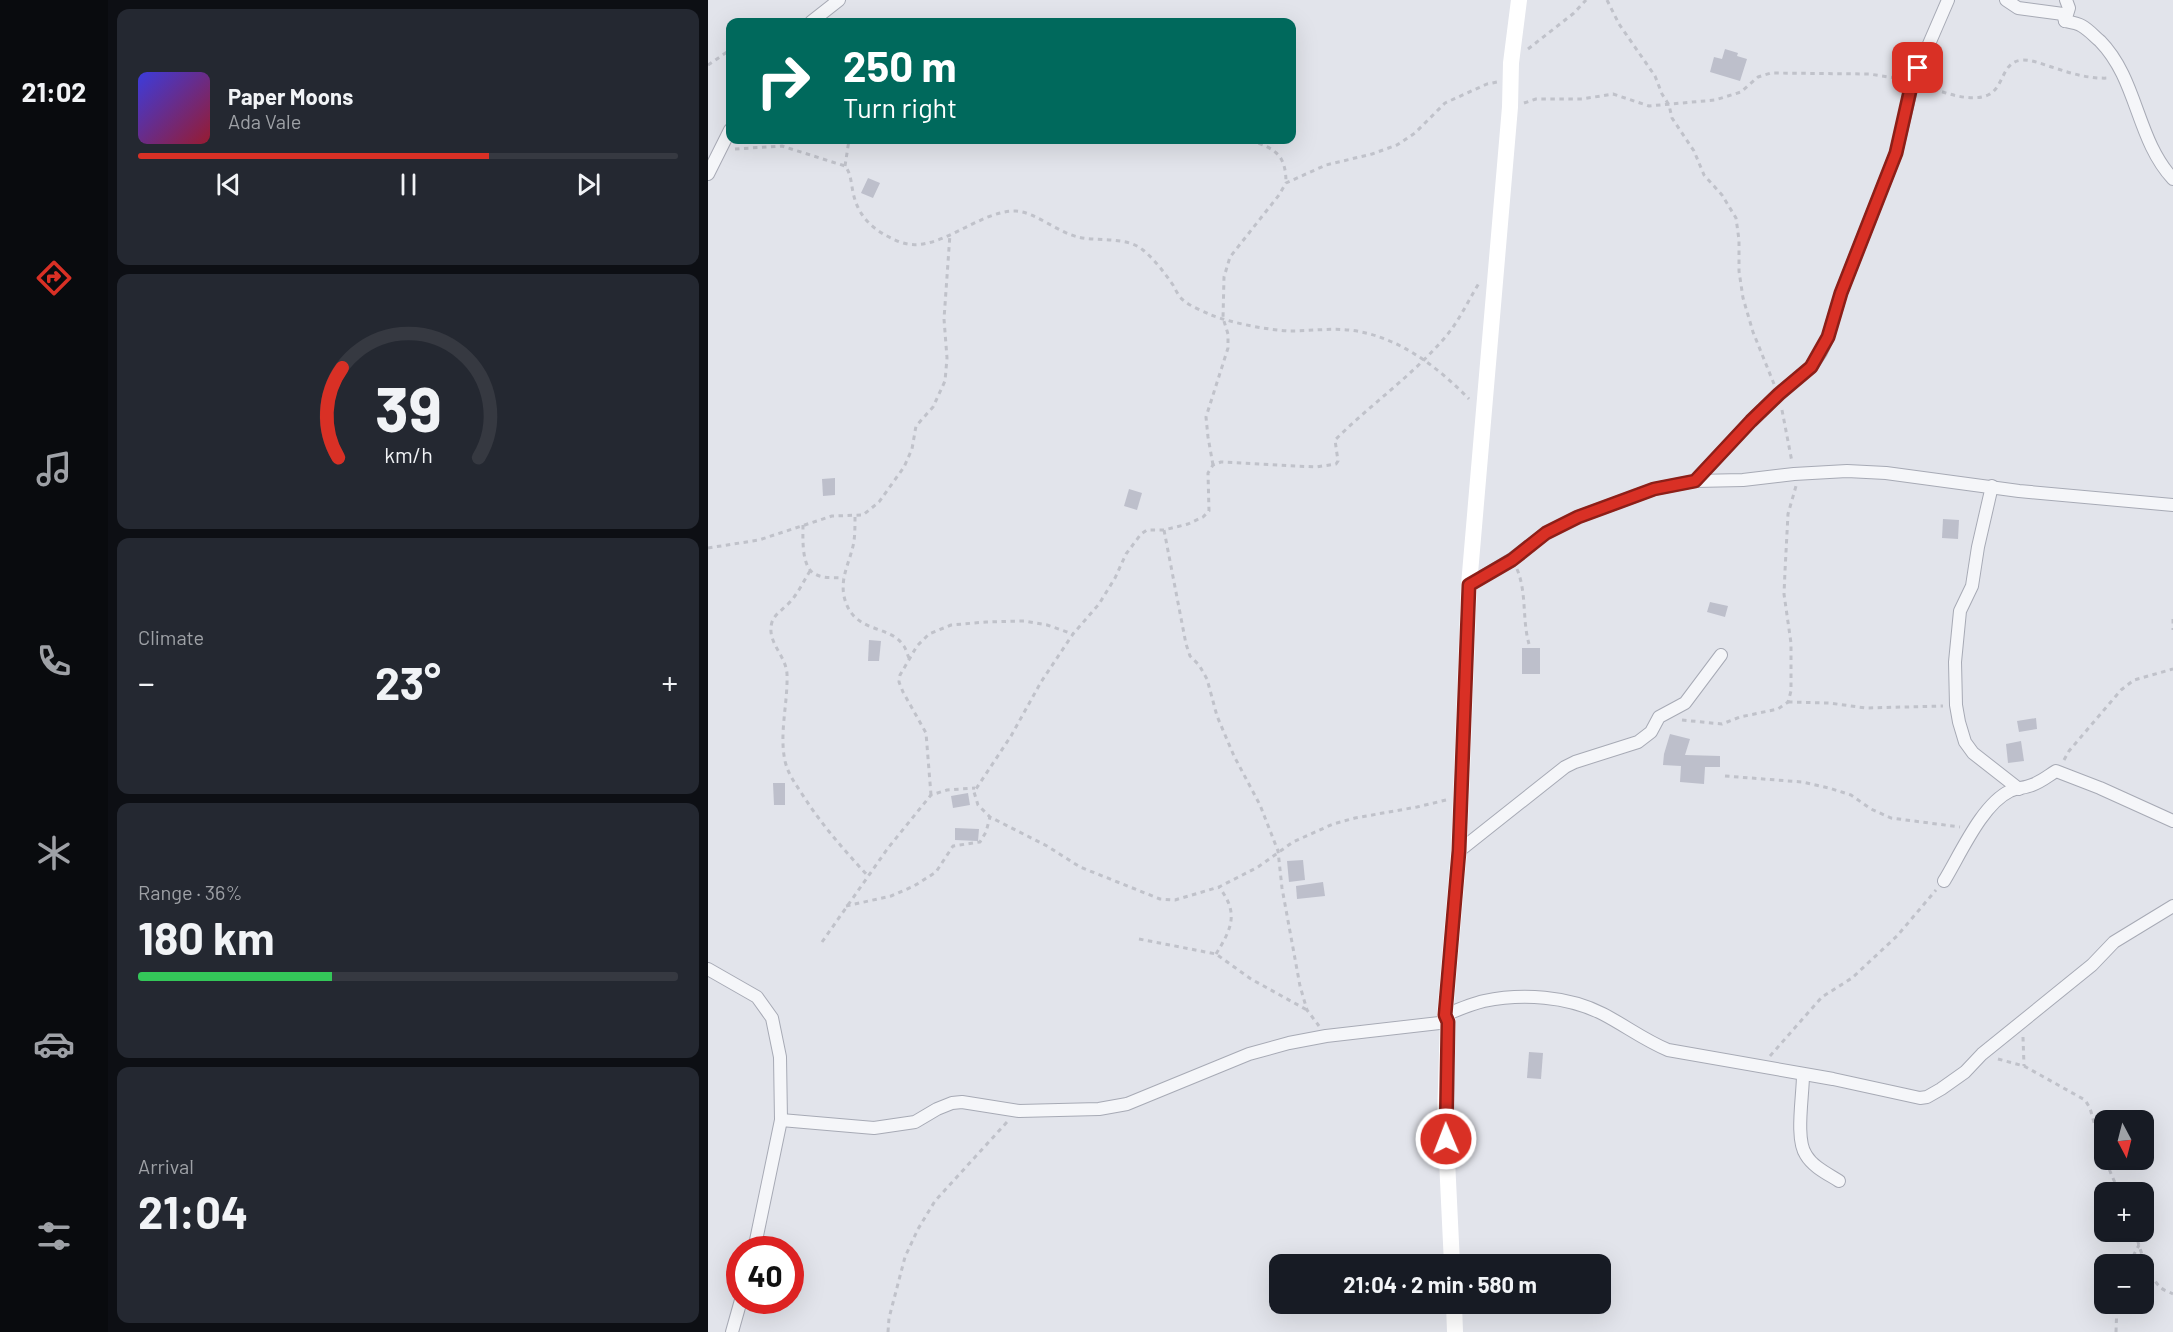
<!DOCTYPE html>
<html lang="en">
<head>
<meta charset="utf-8">
<style>
  body { margin:0; font-family:Barlow,sans-serif; background:#242831; color:#f1f3f6; height:100vh; display:flex; flex-direction:column; font-size:22px; white-space:nowrap }
  * { box-sizing:border-box; margin:0 }
  p { font-size:20px; color:#9ea1a6 }
  .icon { flex:none; width:33px; height:33px; fill:none; stroke:currentColor; stroke-width:2; stroke-linecap:round; stroke-linejoin:round }
  .map { position:relative; flex:1; overflow:hidden }
  .side { display:flex; flex-direction:column; gap:9px; padding:9px; background:#0d0f14; width:600px }
  .side>* { flex:none }
  .top-card { position:absolute; left:18px; top:18px; width:570px; height:126px; border-radius:12px; box-shadow:0 6px 24px #0002; background:#00695c; color:#fff; overflow:hidden }
  .needle { width:39px; rotate:173deg }
  .fabs { position:absolute; left:1386px; top:1110px; display:grid; gap:12px }
  .fabs a { display:grid; place-items:center; width:60px; height:60px; border-radius:12px; background:#171b24; box-shadow:0 6px 24px #0002; font-size:30px }
  .speed { position:absolute; left:18px; top:1236px; display:flex; gap:12px; font-size:30px; font-weight:700; text-align:center }
  .speed>* { display:grid; place-content:center; width:78px; height:78px; border-radius:50%; background:#171b24; box-shadow:0 6px 24px #0002; line-height:1 }
  .speed .limit { border:9px solid #d22; background:#fff; color:#111 }
  .pin { position:absolute; display:grid; place-items:center; width:51px; height:51px; color:#fff; margin:-26px; border-radius:12px; box-shadow:0 3px 9px #0006 }
  .me { position:absolute; width:66px; margin:-33px; rotate:359deg; stroke-linejoin:round; filter:drop-shadow(0 0 4px #0008) }
  .turn { display:flex; align-items:center; gap:21px; height:126px; padding:0 18px; font-size:27px }
  .turn .icon { width:78px; height:78px; stroke-width:2.5 }
  .turn b { display:block; font-size:42px; line-height:51px }
  .big { font-size:45px; font-weight:700; line-height:1.1 }
  .side .card { flex:1; display:flex; flex-direction:column; justify-content:center; gap:9px; min-width:0; padding:0 21px; border-radius:12px; background:#242831 }
  .side .dial { align-items:center; gap:0 }
  .dial svg { height:156px; overflow:visible; fill:none; stroke:#363941; stroke-width:7; stroke-linecap:round; text-anchor:middle }
  .dial text { fill:#f1f3f6; stroke:none }
  .song { display:flex; align-items:center; gap:18px }
  .cover { width:72px; height:72px; border-radius:9px; background:linear-gradient(135deg,hsl(240 70% 55%),hsl(350 70% 35%)) }
  .played { height:6px; border-radius:3px; background:linear-gradient(90deg,#d93025 65%,#363941 65%) }
  .keys { display:flex; justify-content:space-around; direction:ltr }
  .heat { display:flex; justify-content:space-between; align-items:center; font-size:33px; direction:ltr }
  .charge { height:9px; border-radius:4px; background:linear-gradient(90deg,#34c759 36%,#363941 0) }
  .trip { position:absolute; left:561px; top:1254px; width:342px; height:60px; border-radius:12px; background:#171b24; box-shadow:0 6px 24px #0002; font-weight:700; line-height:60px; text-align:center }
  main { display:flex; flex:1; min-height:0 }
  .menu { display:flex; flex-direction:column; width:108px; justify-content:space-around; align-items:center; background:#090b0e; color:#9ea1a6 }
  .menu .icon { width:42px; height:42px }
  .menu .current { color:#d93025 }
  .menu b { font-size:27px; color:#f1f3f6 }
  .map>svg:first-child { display:block }
  .building { fill:#bdbfcb }
  .lines { fill:none; stroke-linecap:round; stroke-linejoin:round }
  .street-casing { stroke:#a7aab5; stroke-width:14 }
  .path { stroke:#c0c2ca; stroke-width:3; stroke-dasharray:4.5 4.5; stroke-linecap:butt }
  .street { stroke:#f5f6f9; stroke-width:12 }
  .secondary { stroke:#fff; stroke-width:16 }
  .route-casing { stroke:#8d1f18; stroke-width:15 }
  .route { stroke:#d93025; stroke-width:10 }
</style>
</head>
<body>
<main>
<nav class="menu">
<b>21:02</b>
<svg class="icon current" aria-label="directions" viewBox="0 0 24 24"><path d="M12 3l9 9-9 9-9-9zM9 14v-3h6M13 9l2 2-2 2"/></svg>
<svg class="icon" aria-label="music" viewBox="0 0 24 24"><path d="M9 18V5l10-2v13"/><circle cx="6" cy="18" r="3"/><circle cx="16" cy="16" r="3"/></svg>
<svg class="icon" aria-label="phone" viewBox="0 0 24 24"><path d="M5 4h4l2 5-3 2q2 4 5 5l2-3 5 2v4C11 20 4 13 5 4z"/></svg>
<svg class="icon" aria-label="climate" viewBox="0 0 24 24"><path d="M12 3v18M4 7l16 10M4 17L20 7"/></svg>
<svg class="icon" aria-label="car" viewBox="0 0 24 24"><path d="M5 17H2v-5l4-1 3-4h7l3 4 3 1v5h-3M9 17h6M6 11h13"/><circle cx="7" cy="17" r="2"/><circle cx="17" cy="17" r="2"/></svg>
<svg class="icon" aria-label="filters" viewBox="0 0 24 24"><path d="M4 7h16M4 17h16"/><circle cx="9" cy="7" r="2"/><circle cx="15" cy="17" r="2"/></svg>
</nav>
<section class="side">
<div class="card">
<div class="song"><i class="cover"></i><div><b>Paper Moons</b><p>Ada Vale</p></div></div>
<div class="played"></div>
<div class="keys"><svg class="icon" aria-label="previous" viewBox="0 0 24 24"><path d="M18 5L8 12l10 7zM5 5v14"/></svg><svg class="icon" aria-label="pause" viewBox="0 0 24 24"><path d="M8 5v14M16 5v14"/></svg><svg class="icon" aria-label="next" viewBox="0 0 24 24"><path d="M6 5l10 7-10 7zM19 5v14"/></svg></div>
</div>
<div class="card dial"><svg viewBox="0 0 100 80">
<path d="M14 69A42 42 0 1 1 86 69"/>
<path d="M14 69A42 42 0 0 1 16 23" stroke="#d93025"/>
<text x="50" y="56" font-size="32" font-weight="700">39</text>
<text x="50" y="72" font-size="11">km/h</text>
</svg></div>
<div class="card"><p>Climate</p>
<div class="heat"><a>−</a><b class="big">23°</b><a>+</a></div>
</div>
<div class="card"><p>Range · 36%</p><b class="big">180 km</b><div class="charge"></div></div>
<div class="card"><p>Arrival</p><b class="big">21:04</b></div>
</section>
<div class="map">
<svg width="1465" height="1332" viewBox="0 0 1465 1332">
  <rect width="100%" height="100%" fill="#e2e4eb"/>
  <!-- building -->
  <g class="building">
    <path d="M 1017,49 L 1030,53 L 1029,56 L 1039,59 L 1032,81 L 1002,72 L 1006,57 L 1014,59 Z"/>
    <path d="M 160,178 L 172,183 L 165,198 L 153,193 Z"/>
    <path d="M 127,478 L 127,495 L 115,496 L 114,479 Z"/>
    <path d="M 421,489 L 434,493 L 429,510 L 416,506 Z"/>
    <path d="M 1235,519 L 1251,520 L 1250,539 L 1234,538 Z"/>
    <path d="M 1002,602 L 1020,606 L 1017,617 L 999,612 Z"/>
    <path d="M 161,640 L 173,641 L 171,661 L 160,661 Z"/>
    <rect x="814" y="648" width="18" height="26"/>
    <path d="M 1328,718 L 1329,729 L 1311,732 L 1309,721 Z"/>
    <path d="M 962,734 L 982,739 L 977,755 L 1012,756 L 1012,767 L 997,767 L 996,784 L 972,782 L 973,766 L 955,765 L 956,754 Z"/>
    <path d="M 1313,741 L 1316,761 L 1300,763 L 1298,744 Z"/>
    <path d="M 65,783 L 77,783 L 77,805 L 66,805 Z"/>
    <path d="M 260,793 L 262,805 L 245,808 L 243,796 Z"/>
    <path d="M 247,828 L 271,829 L 270,841 L 247,840 Z"/>
    <path d="M 595,860 L 597,880 L 581,882 L 579,861 Z"/>
    <path d="M 615,882 L 617,896 L 589,899 L 588,886 Z"/>
    <path d="M 821,1052 L 835,1053 L 833,1079 L 819,1078 Z"/>
  </g>
  <g class="lines">
    <!-- street casing -->
    <g class="street-casing">
      <g id="street">
        <path d="M 1298,0 L 1310,8 L 1355,14 L 1357,21 C 1362,22 1369,23 1374,26 C 1381,30 1386,36 1392,41 C 1430,80 1428,139 1465,179"/>
        <path d="M 1357,21 L 1361,8 L 1358,0"/>
        <path d="M 103,22 L 131,0"/>
        <path d="M 0,174 L 22,130"/>
        <path d="M 987,481 L 1043,421 L 1071,394 L 1103,367 L 1113,352 L 1120,337 L 1133,293 L 1188,153 L 1205,81 L 1240,0"/>
        <path d="M 1284,486 L 1270,547 L 1264,586 L 1252,611 L 1247,662 L 1248,705 L 1251,722 L 1257,742 L 1265,753 L 1311,789"/>
        <path d="M 761,585 L 804,559 L 838,533 L 870,517 L 946,489 L 987,481 L 1035,480 L 1086,474 L 1139,471 L 1178,473 L 1311,491 L 1465,505"/>
        <path d="M 751,851 L 857,767 L 867,762 L 930,742 L 943,732 L 951,717 L 977,703 L 1013,655"/>
        <path d="M 1236,881 C 1252,855 1274,804 1302,791 C 1308,788 1317,788 1324,785 C 1333,782 1340,776 1348,771 L 1392,788 L 1465,821"/>
        <path d="M 0,969 L 49,997 L 64,1018 L 72,1057 L 73,1120 L 46,1250"/>
        <path d="M 737,1015 C 749,1010 763,1004 776,1001 C 814,993 860,996 895,1014 C 918,1026 936,1040 960,1050 L 1125,1079 L 1212,1098 L 1219,1097 L 1233,1089 L 1257,1072 L 1274,1054 L 1384,965 L 1406,942 L 1465,906"/>
        <path d="M 1095,1075 C 1095,1096 1087,1139 1098,1155 C 1105,1167 1120,1174 1131,1181"/>
        <path d="M 73,1120 L 166,1128 L 207,1122 L 229,1109 L 244,1103 L 254,1102 L 311,1111 L 391,1109 L 419,1104 L 541,1054 L 581,1043 L 618,1036 L 740,1022"/>
        <path d="M 24,1332 L 33,1300"/>
      </g>
    </g>
    <!-- path -->
    <g class="path">
      <path d="M 899,0 L 911,24 L 947,76 L 954,94 L 961,105 L 964,118 L 986,151 L 996,175 L 1014,195 L 1028,218 L 1031,240 L 1031,271 L 1035,298 L 1045,332 L 1066,384"/>
      <path d="M 820,49 L 866,13 L 878,0"/>
      <path d="M 0,65 L 22,50"/>
      <path d="M 1217,86 C 1235,92 1262,103 1280,95 C 1297,87 1293,61 1315,60 C 1326,60 1336,65 1347,68 C 1365,74 1382,79 1401,78"/>
      <path d="M 816,103 L 828,99 L 874,99 L 905,94 L 941,106 L 1007,100 L 1033,92 L 1050,77 L 1063,73 L 1161,74 L 1194,79"/>
      <path d="M 542,140 C 567,149 578,154 578,183"/>
      <path d="M 27,149 L 74,146 L 137,166 C 143,173 143,183 145,192 C 150,218 167,232 192,242 C 229,256 270,210 308,211 C 327,212 349,232 370,237 C 391,242 418,236 435,250 C 447,260 456,272 465,285 C 468,290 470,296 475,300 C 482,306 494,311 503,315 C 524,323 559,330 582,331 C 602,331 622,328 641,330 C 688,335 729,366 761,399"/>
      <path d="M 137,166 L 141,140"/>
      <path d="M 1074,410 L 1084,462"/>
      <path d="M 505,465 L 500,437 L 498,417 L 520,348 L 520,334 L 515,318 L 516,277 L 522,257 L 571,195 L 578,183 L 618,165 L 664,154 L 689,145 L 707,133 L 737,103 L 779,84 L 789,82"/>
      <path d="M 147,517 C 147,525 147,533 146,541 C 143,560 132,576 136,596 C 144,634 181,624 195,645 C 198,648 199,654 201,658"/>
      <path d="M 95,525 C 95,538 93,567 107,574 C 115,579 126,577 135,578"/>
      <path d="M 456,530 L 478,644 L 482,656 L 491,665 L 499,679 L 509,716 L 526,756 L 552,805 L 570,851 L 574,888 L 592,986 L 599,1010 L 611,1026"/>
      <path d="M 0,548 L 51,540 L 124,516 L 155,515 L 171,502 L 196,467 L 204,449 L 208,426 L 225,407 L 237,381 L 239,358 L 236,319 L 242,234"/>
      <path d="M 809,569 C 819,593 814,620 821,644"/>
      <path d="M 102,571 C 95,582 89,596 79,605 C 73,611 67,614 64,622 C 58,642 78,655 79,674 C 80,703 71,733 77,761 C 80,774 87,783 94,794 C 113,824 136,850 160,876"/>
      <path d="M 1465,619 L 1465,630"/>
      <path d="M 1080,702 L 1121,703 L 1158,708 L 1235,706"/>
      <path d="M 974,720 L 1014,724 L 1032,717 L 1070,709 L 1080,702 L 1083,691 L 1083,643 L 1076,594 L 1077,571 L 1080,514 L 1088,486"/>
      <path d="M 1356,760 L 1361,751 L 1413,690 L 1426,680 L 1465,669"/>
      <path d="M 1017,776 L 1094,782 L 1121,788 L 1143,795 L 1163,809 L 1183,818 L 1252,827"/>
      <path d="M 223,795 L 218,733 L 195,692 L 191,682 L 192,675 L 209,646 L 221,634 L 243,625 L 278,622 L 316,621 L 339,625 L 365,634"/>
      <path d="M 738,800 L 709,807 L 647,818 L 625,824 L 585,842 L 550,867 L 511,887 L 467,900 L 452,899 L 372,867 L 339,846 L 282,817 L 270,805 L 266,792 L 303,736 L 333,682 L 365,634 L 391,604 L 407,578 L 418,554 L 433,534 L 439,530 L 456,530 L 480,524 L 495,517 L 501,511 L 500,473 L 505,465 L 513,462 L 608,467 L 628,464 L 630,461 L 627,440 C 661,406 701,378 733,342 C 749,325 759,303 771,283"/>
      <path d="M 138,906 L 183,896 L 206,886 L 228,872 L 245,846 L 272,842 L 278,832 L 282,817"/>
      <path d="M 431,939 L 508,954 L 543,979 L 599,1010"/>
      <path d="M 114,942 L 180,848 L 223,795 L 239,790 L 267,788"/>
      <path d="M 508,954 C 524,928 531,913 511,887"/>
      <path d="M 1315,1037 L 1316,1066"/>
      <path d="M 1062,1056 L 1114,997 L 1144,978 L 1189,936 L 1228,890"/>
      <path d="M 1290,1059 L 1316,1066 L 1377,1100 L 1382,1108 L 1395,1155 L 1411,1192"/>
      <path d="M 1427,1232 C 1432,1249 1439,1274 1452,1287 C 1455,1290 1461,1292 1465,1294"/>
      <path d="M 1421,1264 L 1431,1245"/>
      <path d="M 180,1332 L 181,1318 L 197,1257 L 210,1229 L 227,1201 L 299,1122"/>
      <path d="M 1408,1332 L 1409,1304"/>
    </g>
    <!-- street -->
    <use href="#street" class="street"/>
    <!-- secondary -->
    <g class="secondary">
      <path d="M 744,1264 L 737,1118 L 740,1022 L 737,1015 L 751,851 L 761,585 L 802,107 L 803,63 L 811,0"/>
      <path d="M 746,1304 L 747,1332"/>
    </g>
  </g>
  <g class="lines">
    <!-- route casing -->
    <g class="route-casing">
      <path id="route" d="M 738,1139 L 740,1022 L 737,1015 L 751,851 L 761,585 L 804,560 L 838,533 L 870,517 L 946,489 L 987,481 L 1043,421 L 1071,394 L 1103,367 L 1120,337 L 1133,293 L 1188,153 L 1202,91 L 1210,68"/>
    </g>
    <!-- route -->
    <use href="#route" class="route"/>
  </g>
</svg>
<div class="fabs">
<a><svg class="needle" viewBox="-14 -14 28 28"><path d="M0-13l5 13h-10z" fill="#e53935"/><path d="M0 13l5-13h-10z" fill="#9ea1a6"/></svg></a>
<a>+</a>
<a>−</a>
</div>
<div class="speed"><div class="limit">40</div></div>
<div class="pin" style="left:1210px;top:68px;background:#d93025"><svg class="icon" aria-label="arrive" viewBox="0 0 24 24"><path d="M6 21V4h12l-3 4 3 4H6"/></svg></div>
<svg class="me" style="left:738px;top:1139px" viewBox="-20 -20 40 40"><circle r="17" fill="#d93025" stroke="#fff" stroke-width="3"/><path d="M0-11L8 9 0 5-8 9z" fill="#fff"/></svg>
<div class="trip">21:04 · 2 min · 580 m</div>
<div class="top-card">
<div class="turn"><svg class="icon" aria-label="right" viewBox="0 0 24 24"><path d="M7 20v-9h11M14 6l5 5-5 5"/></svg><div><b>250 m</b>Turn right</div></div>
</div>
</div>
</main>
</body>
</html>
